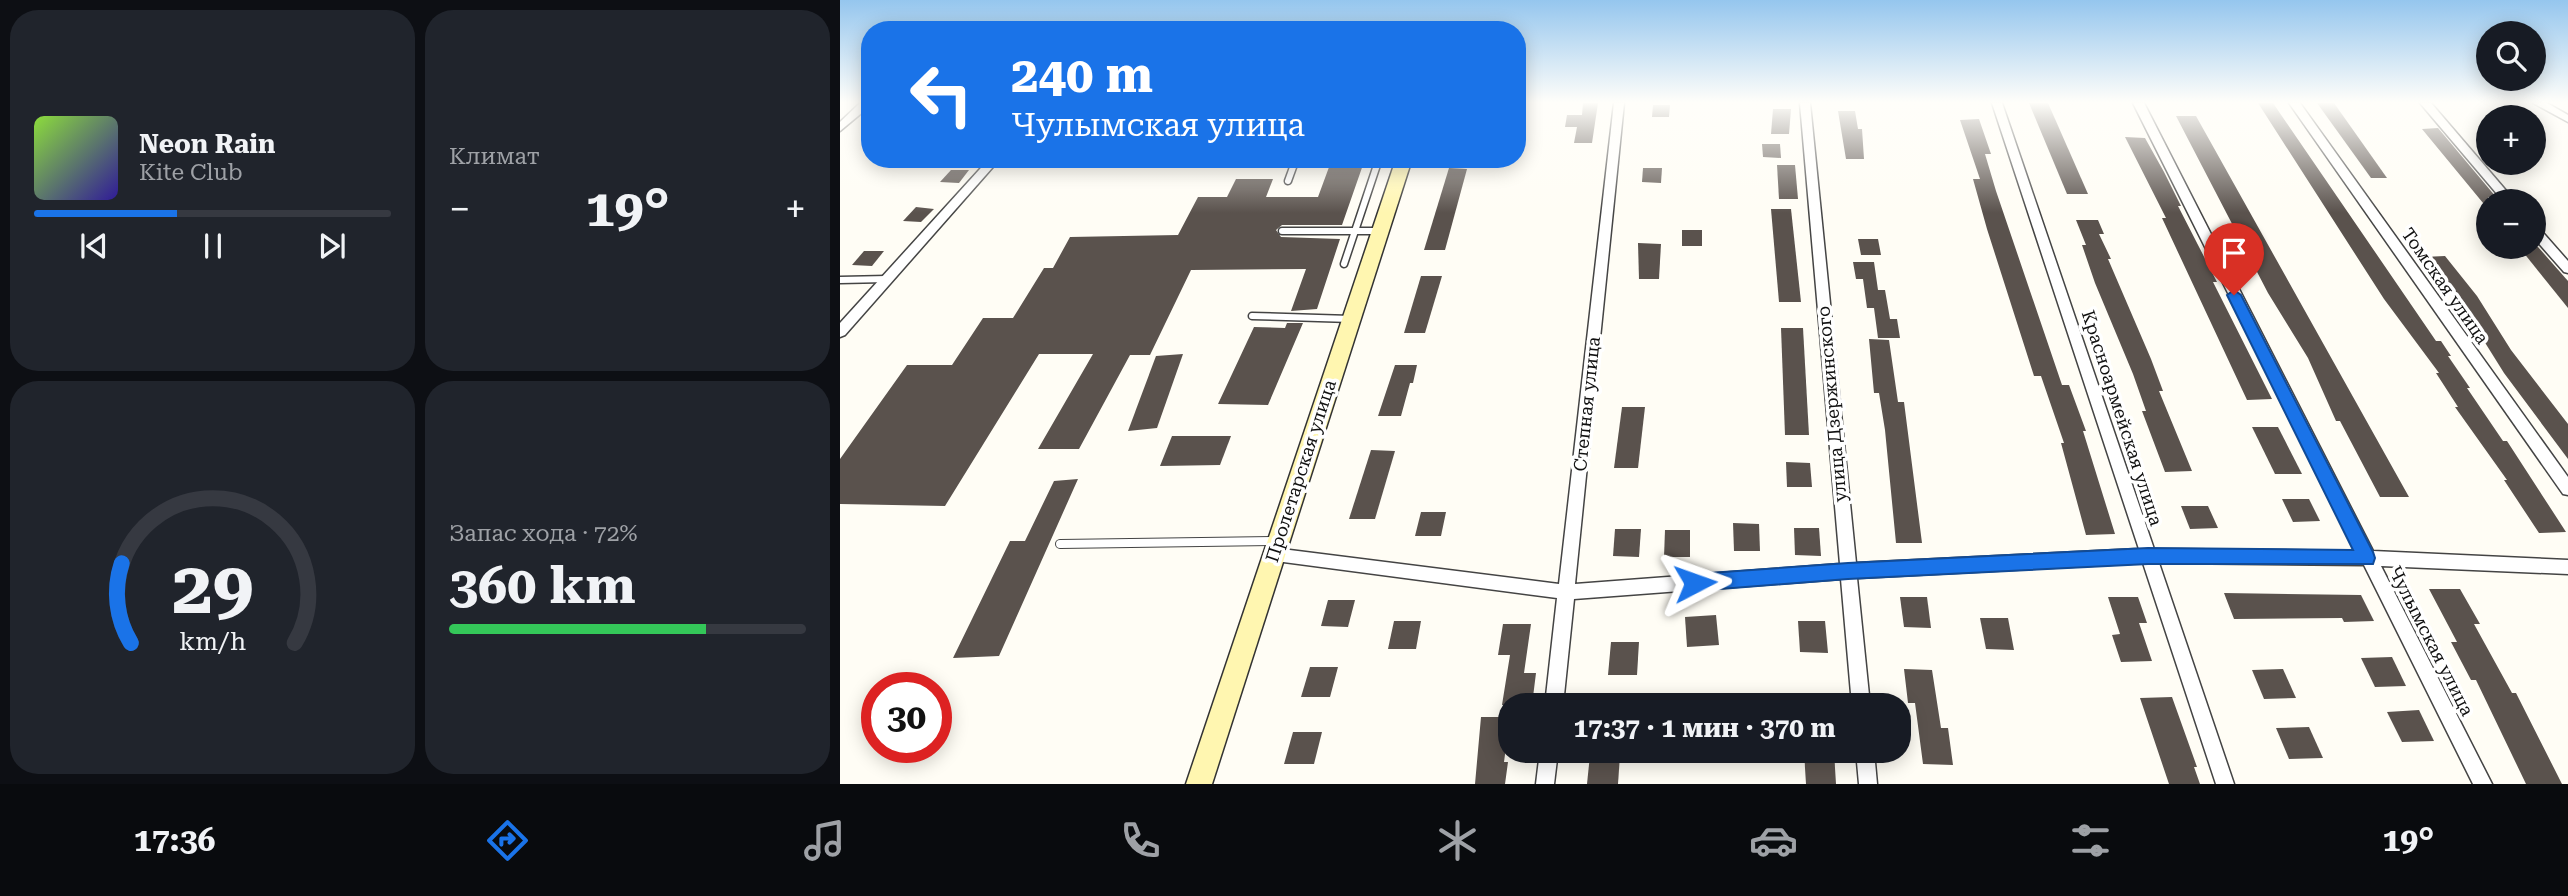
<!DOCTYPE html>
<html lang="ru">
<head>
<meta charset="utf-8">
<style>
  body { margin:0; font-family:"Roboto Serif",serif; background:#20242c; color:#f1f3f6; height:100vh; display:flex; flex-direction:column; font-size:26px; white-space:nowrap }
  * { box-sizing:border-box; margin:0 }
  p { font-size:23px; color:#9ea1a6 }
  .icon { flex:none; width:38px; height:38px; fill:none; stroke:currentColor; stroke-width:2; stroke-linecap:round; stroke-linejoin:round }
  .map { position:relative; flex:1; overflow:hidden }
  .drawer { display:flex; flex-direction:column; gap:10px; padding:10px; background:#0d0f14; width:840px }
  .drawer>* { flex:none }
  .hud { position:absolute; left:21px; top:21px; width:665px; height:147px; border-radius:28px; box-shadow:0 4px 18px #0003; background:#1a73e8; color:#fff; overflow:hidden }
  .tools { position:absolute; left:1636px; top:21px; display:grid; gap:14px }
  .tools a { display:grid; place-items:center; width:70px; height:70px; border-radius:50%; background:#171b24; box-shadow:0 4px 18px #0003; font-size:35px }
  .speed { position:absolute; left:21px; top:672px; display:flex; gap:14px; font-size:35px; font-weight:700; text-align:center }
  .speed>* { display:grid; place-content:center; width:91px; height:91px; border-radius:50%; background:#171b24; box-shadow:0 4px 18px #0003; line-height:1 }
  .speed .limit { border:10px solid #d22; background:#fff; color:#111 }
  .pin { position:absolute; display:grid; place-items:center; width:60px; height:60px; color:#fff; margin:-72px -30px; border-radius:50% 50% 50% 0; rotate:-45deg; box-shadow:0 0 7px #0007 }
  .pin .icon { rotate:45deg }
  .me { position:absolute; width:77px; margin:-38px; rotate:86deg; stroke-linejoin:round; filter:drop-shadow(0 0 5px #0008) }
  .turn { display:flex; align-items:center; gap:24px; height:147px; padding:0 35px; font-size:32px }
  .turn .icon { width:91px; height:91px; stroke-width:2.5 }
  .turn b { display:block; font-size:49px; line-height:60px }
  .big { font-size:52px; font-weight:700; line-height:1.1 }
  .drawer .tile { flex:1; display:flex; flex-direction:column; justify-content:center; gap:10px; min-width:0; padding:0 24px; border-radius:28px; background:#20242c }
  .drawer .dial { align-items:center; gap:0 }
  .dial svg { height:182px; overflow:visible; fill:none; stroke:#363941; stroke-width:7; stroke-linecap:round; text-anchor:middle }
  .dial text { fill:#f1f3f6; stroke:none }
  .song { display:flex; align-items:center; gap:21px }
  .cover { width:84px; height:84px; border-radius:10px; background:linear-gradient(135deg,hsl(90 70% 55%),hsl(250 70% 35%)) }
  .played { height:7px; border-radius:4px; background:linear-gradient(90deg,#1a73e8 40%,#363941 40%) }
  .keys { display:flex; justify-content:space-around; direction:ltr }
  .heat { display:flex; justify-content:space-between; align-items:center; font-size:38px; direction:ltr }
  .charge { height:10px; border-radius:5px; background:linear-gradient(90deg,#34c759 72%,#363941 0) }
  .drawer .tiles { flex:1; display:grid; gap:10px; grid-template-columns:repeat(2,1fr) }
  .trip { position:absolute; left:658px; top:693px; width:413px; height:70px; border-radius:28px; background:#171b24; box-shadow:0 4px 18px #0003; font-weight:700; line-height:70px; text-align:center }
  .tab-bar { display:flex; height:112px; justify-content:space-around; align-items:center; background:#090b0e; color:#9ea1a6 }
  .tab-bar .icon { width:49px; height:49px }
  .tab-bar .selected { color:#1a73e8 }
  .tab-bar b { font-size:32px; color:#f1f3f6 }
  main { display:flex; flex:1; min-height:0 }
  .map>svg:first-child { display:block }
  .building { fill:#5a524d }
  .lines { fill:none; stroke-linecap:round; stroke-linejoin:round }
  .service-far1-casing { stroke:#444; stroke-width:9 }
  .service-casing { stroke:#444; stroke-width:10 }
  .minor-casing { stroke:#444; stroke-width:3 }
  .secondary-casing { stroke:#333; stroke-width:3 }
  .service-far1 { stroke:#fff; stroke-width:6 }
  .service { stroke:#fff; stroke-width:8 }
  .minor { fill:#fff; fill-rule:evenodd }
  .secondary { fill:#fff6b0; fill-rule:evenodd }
  .route { fill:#1a73e8; stroke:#114b97; stroke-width:2 }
  .labels { text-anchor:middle; stroke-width:7; stroke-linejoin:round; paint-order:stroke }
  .street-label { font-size:18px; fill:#111; stroke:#fff }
</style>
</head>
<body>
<main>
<section class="drawer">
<div class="tiles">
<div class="tile">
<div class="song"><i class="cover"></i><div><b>Neon Rain</b><p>Kite Club</p></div></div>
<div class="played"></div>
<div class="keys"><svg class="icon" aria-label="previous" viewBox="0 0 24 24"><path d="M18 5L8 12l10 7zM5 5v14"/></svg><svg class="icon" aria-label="pause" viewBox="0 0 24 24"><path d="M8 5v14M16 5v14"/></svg><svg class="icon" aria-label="next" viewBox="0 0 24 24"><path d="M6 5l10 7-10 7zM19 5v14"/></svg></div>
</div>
<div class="tile"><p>Климат</p>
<div class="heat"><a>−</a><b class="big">19°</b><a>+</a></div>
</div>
<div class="tile dial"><svg viewBox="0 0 100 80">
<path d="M14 69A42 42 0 1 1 86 69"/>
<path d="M14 69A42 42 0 0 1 10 34" stroke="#1a73e8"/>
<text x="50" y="56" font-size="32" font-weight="700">29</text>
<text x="50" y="72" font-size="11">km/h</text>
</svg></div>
<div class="tile"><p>Запас хода · 72%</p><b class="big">360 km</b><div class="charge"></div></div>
</div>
</section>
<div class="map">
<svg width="1728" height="784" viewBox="0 0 1728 784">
  <rect width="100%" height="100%" fill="#fffdf5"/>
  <!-- building -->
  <g class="building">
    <path d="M 743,103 L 758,103 L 752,143 L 734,143 L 737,127 L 725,127 L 727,115 L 742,115 Z"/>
    <path d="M 1189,103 L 1208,103 L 1248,194 L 1227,194 Z"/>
    <path d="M 1418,103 L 1433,103 L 1596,341 L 1601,341 L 1611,356 L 1608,356 L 1630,388 L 1627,388 L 1663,441 L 1667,441 L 1726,532 L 1699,533 L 1664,480 L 1667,480 L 1615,407 L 1618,407 L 1596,373 L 1599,373 L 1544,299 Z"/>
    <path d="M 1477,103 L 1494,103 L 1547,178 L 1531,178 Z"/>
    <path d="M 813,105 L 830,105 L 829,117 L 812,117 Z"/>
    <path d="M 933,109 L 951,109 L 949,134 L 931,134 Z"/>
    <path d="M 998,111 L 1015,111 L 1018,129 L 1022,129 L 1024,159 L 1006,159 Z"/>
    <path d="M 1336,116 L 1356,116 L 1569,497 L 1540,497 L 1500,421 L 1496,421 L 1468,358 L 1428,293 Z"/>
    <path d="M 1139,119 L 1151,154 L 1145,154 L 1156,191 L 1222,385 L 1229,385 L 1246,431 L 1243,431 L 1275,534 L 1246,535 L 1221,443 L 1224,443 L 1201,376 L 1194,376 L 1147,229 L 1133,179 L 1140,179 L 1120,120 Z"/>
    <path d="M 1598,128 L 1656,197 L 1648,197 L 1648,209 L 1582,129 Z"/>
    <path d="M 1285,137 L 1305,138 L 1324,172 L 1341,206 L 1338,206 L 1377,282 L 1373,282 L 1432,399 L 1407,400 L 1322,218 L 1326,218 Z"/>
    <path d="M 922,144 L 940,144 L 941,158 L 923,157 Z"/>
    <path d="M 492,159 L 525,159 L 502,225 L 442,225 L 436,230 L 441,237 L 500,239 L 477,309 L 451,311 L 466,269 L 351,270 L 310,355 L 290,355 L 239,449 L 198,449 L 253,354 L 199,354 L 105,506 L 0,504 L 0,459 L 67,365 L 112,365 L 143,318 L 173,318 L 204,268 L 213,268 L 230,237 L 338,235 L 358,197 L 387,197 L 396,179 L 433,179 L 426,197 L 478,197 Z"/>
    <path d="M 937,165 L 955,165 L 958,199 L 939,199 Z"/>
    <path d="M 609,168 L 627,169 L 605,250 L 584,250 Z"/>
    <path d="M 803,168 L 822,168 L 821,183 L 802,182 Z"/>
    <path d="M 111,170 L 129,170 L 119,183 L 100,182 Z"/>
    <path d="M 76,207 L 94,209 L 81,222 L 63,221 Z"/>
    <path d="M 931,209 L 951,209 L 961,302 L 939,302 Z"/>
    <path d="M 1236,220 L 1258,220 L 1264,234 L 1259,234 L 1271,259 L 1268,259 L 1311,359 L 1323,391 L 1319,391 L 1352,471 L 1325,472 L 1302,411 L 1306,411 L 1293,374 L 1255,283 L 1242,245 L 1246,245 Z"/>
    <rect x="842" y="230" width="20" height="16"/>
    <path d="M 1018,239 L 1038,239 L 1041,255 L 1021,255 Z"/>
    <path d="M 798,243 L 821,244 L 819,279 L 799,279 Z"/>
    <path d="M 1679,247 L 1698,247 L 1728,281 L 1728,308 Z"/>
    <path d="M 24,251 L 44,251 L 32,266 L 12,265 Z"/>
    <path d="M 1605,256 L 1637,296 L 1671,350 L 1728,424 L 1728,459 L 1664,373 L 1624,309 L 1583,257 Z"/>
    <path d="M 1013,262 L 1034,262 L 1038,290 L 1045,290 L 1050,319 L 1057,319 L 1060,338 L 1038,338 L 1034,308 L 1027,308 L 1023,279 L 1016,279 Z"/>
    <path d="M 581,276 L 602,276 L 585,333 L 564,333 Z"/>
    <path d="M 447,323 L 463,323 L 428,405 L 378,404 L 414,327 L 445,328 Z"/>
    <path d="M 941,328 L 963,328 L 969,435 L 945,435 Z"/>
    <path d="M 1029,339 L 1049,340 L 1058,402 L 1064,402 L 1082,543 L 1056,543 L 1045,430 L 1039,393 L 1034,393 Z"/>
    <path d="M 343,354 L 317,428 L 288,431 L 316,356 Z"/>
    <path d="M 555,365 L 577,365 L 573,383 L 570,383 L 561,416 L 538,416 Z"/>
    <path d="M 782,407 L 805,407 L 798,468 L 774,468 Z"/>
    <path d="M 1412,427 L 1438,427 L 1462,474 L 1435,474 Z"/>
    <path d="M 332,436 L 391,436 L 380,465 L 320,466 Z"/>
    <path d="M 531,450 L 555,451 L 535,519 L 509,519 Z"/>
    <path d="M 946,462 L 970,463 L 972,487 L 947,487 Z"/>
    <path d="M 238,479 L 159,656 L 113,658 L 170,541 L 185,541 L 214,481 Z"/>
    <path d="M 1442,499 L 1469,499 L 1480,521 L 1453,522 Z"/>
    <path d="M 1341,506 L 1368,506 L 1378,528 L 1350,529 Z"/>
    <path d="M 581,512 L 606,512 L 601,536 L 575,536 Z"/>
    <path d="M 893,523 L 919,524 L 920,551 L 894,551 Z"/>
    <path d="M 954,528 L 979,528 L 981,556 L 955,555 Z"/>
    <path d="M 775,529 L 801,529 L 799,557 L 773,556 Z"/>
    <path d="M 825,530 L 850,530 L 850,557 L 824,557 Z"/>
    <path d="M 1589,589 L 1620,589 L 1640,624 L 1634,624 L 1672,693 L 1676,693 L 1722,784 L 1686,784 L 1636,680 L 1631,680 L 1611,642 L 1617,642 Z"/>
    <path d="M 1384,593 L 1521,595 L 1534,621 L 1504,622 L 1502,618 L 1394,619 Z"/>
    <path d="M 1060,597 L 1087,597 L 1091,628 L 1064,627 Z"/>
    <path d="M 1268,597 L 1298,597 L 1307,623 L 1299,623 L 1312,661 L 1281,662 L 1272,635 L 1280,634 Z"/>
    <path d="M 488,600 L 515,600 L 508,627 L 481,626 Z"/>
    <path d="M 876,615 L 879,645 L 847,647 L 845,617 Z"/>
    <path d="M 1140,618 L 1168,618 L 1174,650 L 1146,649 Z"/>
    <path d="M 554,621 L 581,621 L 576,649 L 548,649 Z"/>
    <path d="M 958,621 L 985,621 L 988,653 L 960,652 Z"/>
    <path d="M 663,624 L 691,624 L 684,673 L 696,673 L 692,705 L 662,705 L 670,655 L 658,655 Z"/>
    <path d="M 771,642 L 799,642 L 797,675 L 768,675 Z"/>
    <path d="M 1552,657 L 1566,686 L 1535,687 L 1521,658 Z"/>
    <path d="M 470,667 L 498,667 L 490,697 L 461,697 Z"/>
    <path d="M 1064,669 L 1092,670 L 1101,728 L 1108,728 L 1113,765 L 1083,764 L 1075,703 L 1068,703 Z"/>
    <path d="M 1443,669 L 1456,698 L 1424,699 L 1412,670 Z"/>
    <path d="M 1332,697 L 1357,767 L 1354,767 L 1360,784 L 1329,784 L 1300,698 Z"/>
    <path d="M 1579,710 L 1594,741 L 1562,742 L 1547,712 Z"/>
    <path d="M 641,717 L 670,717 L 664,762 L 668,762 L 665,784 L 635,784 Z"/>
    <path d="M 1469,727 L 1483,758 L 1449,759 L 1436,728 Z"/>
    <path d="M 453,732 L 482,732 L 474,764 L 444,764 Z"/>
    <path d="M 964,751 L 994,751 L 996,784 L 966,784 Z"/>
    <path d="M 750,755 L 780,755 L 778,784 L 747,784 Z"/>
  </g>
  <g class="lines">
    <!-- service-far1 casing -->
    <g class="service-far1-casing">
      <g id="service-far1">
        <path d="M 448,181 L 456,159"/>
        <path d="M 442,231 L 540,231"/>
        <path d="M 504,264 L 539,159"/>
        <path d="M 0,280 L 47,279"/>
        <path d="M 412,316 L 511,319"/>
      </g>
    </g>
    <!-- service casing -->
    <g class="service-casing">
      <path id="service" d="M 220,544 L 434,541"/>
    </g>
    <!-- minor casing -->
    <g class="minor-casing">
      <g id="minor">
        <path d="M 20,103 L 30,103 L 30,106 L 0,131 L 0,122 Z"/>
        <path d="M 774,103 L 784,103 L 735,584 L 1000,564 L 960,103 L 970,103 L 1016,563 L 1299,549 L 1152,103 L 1162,103 L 1314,549 L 1517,551 L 1293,103 L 1304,103 L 1533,551 L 1728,560 L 1728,574 L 1541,566 L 1652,784 L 1633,784 L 1524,565 L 1319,563 L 1394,784 L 1376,784 L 1303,563 L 1017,578 L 1030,705 L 1012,705 L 1001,579 L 734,599 L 723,705 L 705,705 L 717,598 L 428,560 L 426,555 L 428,550 L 434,548 L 719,584 Z"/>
        <path d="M 1449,103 L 1460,103 L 1728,477 L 1728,495 L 1723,494 Z"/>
        <path d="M 1580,103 L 1591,103 L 1675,201 L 1663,201 Z"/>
        <path d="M 1693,103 L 1707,103 L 1728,115 L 1728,122 Z"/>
        <path d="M 149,159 L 160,159 L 5,335 L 0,337 L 0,323 Z"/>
        <path d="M 1694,226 L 1698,227 L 1728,261 L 1728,273 L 1724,272 L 1694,238 Z"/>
        <path d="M 700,751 L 718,751 L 714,784 L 696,784 Z"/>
        <path d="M 1016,751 L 1034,751 L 1037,784 L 1019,784 Z"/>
      </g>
    </g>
    <!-- secondary casing -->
    <g class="secondary-casing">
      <path id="secondary" d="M 556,159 L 572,159 L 372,784 L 346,784 Z"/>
    </g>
    <!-- service-far1 -->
    <use href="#service-far1" class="service-far1"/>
    <!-- service -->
    <use href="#service" class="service"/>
    <!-- minor -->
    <use href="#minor" class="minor"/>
    <!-- secondary -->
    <use href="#secondary" class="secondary"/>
  </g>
  <!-- sky -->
  <linearGradient id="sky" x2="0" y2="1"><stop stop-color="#95c6ee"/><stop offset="0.48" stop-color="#fffefa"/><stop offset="1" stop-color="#fffefa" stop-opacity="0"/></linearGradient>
  <rect width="1728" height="213" fill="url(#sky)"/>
  <!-- route -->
  <path class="route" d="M 1394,290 L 1401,295 L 1533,552 L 1535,558 L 1533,564 L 1308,564 L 1008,579 L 855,591 L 848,589 L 845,583 L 848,577 L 855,574 L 1008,563 L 1308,548 L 1513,550 L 1387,295 Z"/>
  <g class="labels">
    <!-- street labels -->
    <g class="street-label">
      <text transform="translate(1605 286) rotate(55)" y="6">Томская улица</text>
      <text transform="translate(747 404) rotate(-84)" y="6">Степная улица</text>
      <text transform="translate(992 404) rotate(-95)" y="6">улица Дзержинского</text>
      <text transform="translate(1282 418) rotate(72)" y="6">Красноармейская улица</text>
      <text transform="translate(461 471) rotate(-72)" y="6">Пролетарская улица</text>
      <text transform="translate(1591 641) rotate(63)" y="6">Чулымская улица</text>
    </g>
  </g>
</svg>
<div class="tools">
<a><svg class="icon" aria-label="search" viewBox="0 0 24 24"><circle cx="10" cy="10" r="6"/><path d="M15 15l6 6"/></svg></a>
<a>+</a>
<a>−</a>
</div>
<div class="speed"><div class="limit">30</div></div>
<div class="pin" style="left:1394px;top:295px;background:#d93025"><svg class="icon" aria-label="arrive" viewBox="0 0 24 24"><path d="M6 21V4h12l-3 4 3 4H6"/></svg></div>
<svg class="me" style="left:855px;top:583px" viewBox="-20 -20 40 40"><path d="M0-17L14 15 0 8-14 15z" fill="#1a73e8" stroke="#fff" stroke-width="4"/></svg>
<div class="trip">17:37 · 1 мин · 370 m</div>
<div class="hud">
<div class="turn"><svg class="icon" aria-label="left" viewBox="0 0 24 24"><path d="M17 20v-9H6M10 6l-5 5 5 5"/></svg><div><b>240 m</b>Чулымская улица</div></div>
</div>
</div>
</main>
<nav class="tab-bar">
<b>17:36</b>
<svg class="icon selected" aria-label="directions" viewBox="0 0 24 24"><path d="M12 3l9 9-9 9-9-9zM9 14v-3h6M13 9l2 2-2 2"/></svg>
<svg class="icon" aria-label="music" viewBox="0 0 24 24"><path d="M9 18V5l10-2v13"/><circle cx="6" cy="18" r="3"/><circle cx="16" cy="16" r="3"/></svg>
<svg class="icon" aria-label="phone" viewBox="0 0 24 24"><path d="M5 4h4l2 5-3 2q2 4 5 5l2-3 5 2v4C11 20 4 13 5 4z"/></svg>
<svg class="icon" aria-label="climate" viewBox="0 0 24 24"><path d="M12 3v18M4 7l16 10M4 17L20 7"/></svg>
<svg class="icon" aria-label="car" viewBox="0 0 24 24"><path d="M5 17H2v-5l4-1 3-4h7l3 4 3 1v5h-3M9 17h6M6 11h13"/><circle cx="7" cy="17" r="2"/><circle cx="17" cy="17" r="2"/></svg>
<svg class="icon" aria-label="filters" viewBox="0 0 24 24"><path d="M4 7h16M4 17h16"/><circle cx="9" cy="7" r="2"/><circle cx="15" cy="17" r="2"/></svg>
<b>19°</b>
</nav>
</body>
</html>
